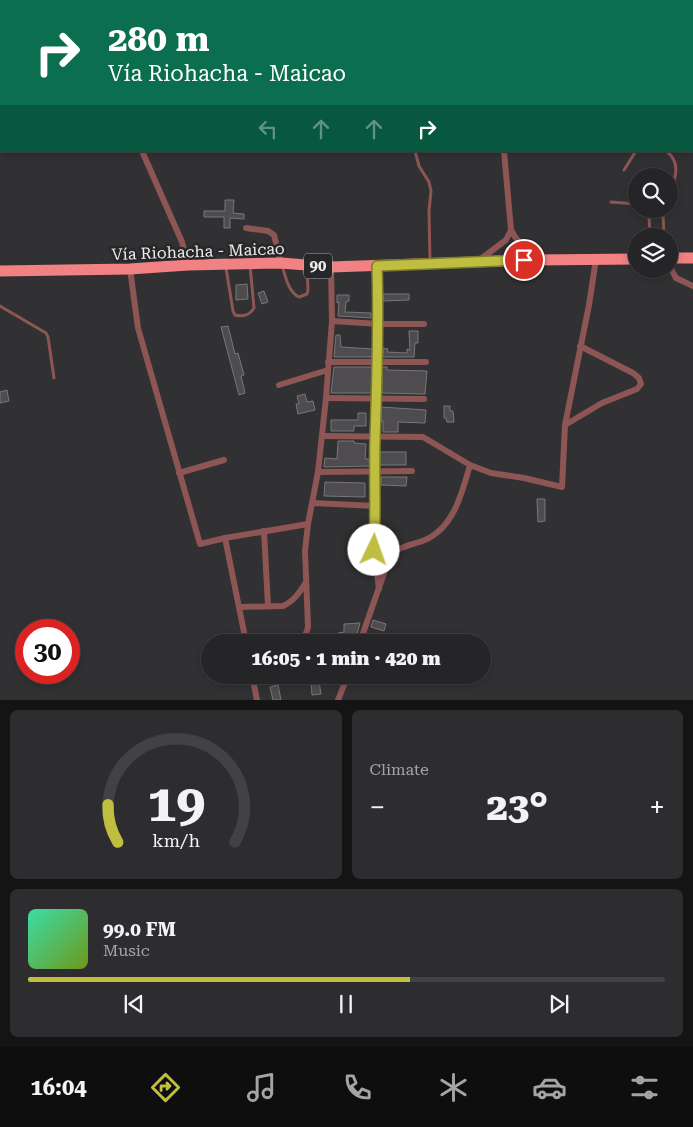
<!DOCTYPE html>
<html lang="en">
<head>
<meta charset="utf-8">
<style>
  body { margin:0; font-family:"Roboto Serif",serif; background:#2d2c2e; color:#f1f3f6; height:100vh; display:flex; flex-direction:column; font-size:19px; white-space:nowrap }
  * { box-sizing:border-box; margin:0 }
  p { font-size:16px; color:#a3a4a7 }
  .icon { flex:none; width:28px; height:28px; fill:none; stroke:currentColor; stroke-width:2; stroke-linecap:round; stroke-linejoin:round }
  .map { position:relative; height:700px; overflow:hidden }
  .panel { display:flex; flex-direction:column; gap:10px; padding:10px; background:#141415; flex:1 }
  .panel>* { flex:none }
  .guide { position:absolute; left:0px; top:0px; width:694px; height:152px; box-shadow:0 2px 8px #0003,0 0 0 1px #424143; background:#0b6e4f; color:#fff; overflow:hidden }
  .tools { position:absolute; left:628px; top:168px; display:grid; gap:10px }
  .tools a { display:grid; place-items:center; width:50px; height:50px; border-radius:50%; background:#252426; box-shadow:0 2px 8px #0003,0 0 0 1px #424143; font-size:25px }
  .speed { position:absolute; left:15px; top:619px; display:flex; gap:10px; font-size:25px; font-weight:700; text-align:center }
  .speed>* { display:grid; place-content:center; width:65px; height:65px; border-radius:50%; background:#252426; box-shadow:0 2px 8px #0003,0 0 0 1px #424143; line-height:1 }
  .speed .limit { border:8px solid #d22; background:#fff; color:#111 }
  .pin { position:absolute; display:grid; place-items:center; width:42px; height:42px; color:#fff; margin:-21px; border:2px solid #fff; border-radius:50%; box-shadow:0 1px 5px #0007 }
  .me { position:absolute; width:55px; margin:-28px; rotate:3deg; stroke-linejoin:round; filter:drop-shadow(0 0 4px #0008) }
  .turn { display:flex; align-items:center; gap:18px; height:105px; padding:0 25px; font-size:22px }
  .turn .icon { width:65px; height:65px; stroke-width:2.5 }
  .turn b { display:block; font-size:35px; line-height:42px }
  .lanes { display:flex; align-items:center; height:48px; padding:0 25px; background:#0003; justify-content:center; gap:25px; direction:ltr }
  .lanes .off { opacity:.35 }
  .big { font-size:38px; font-weight:800; line-height:1.1 }
  .panel .tile { flex:1; display:flex; flex-direction:column; justify-content:center; gap:8px; min-width:0; padding:0 18px; border-radius:8px; background:#2d2c2e }
  .panel .dial { align-items:center; gap:0 }
  .dial svg { height:130px; overflow:visible; fill:none; stroke:#424143; stroke-width:7; stroke-linecap:round; text-anchor:middle }
  .dial text { fill:#f1f3f6; stroke:none }
  .song { display:flex; align-items:center; gap:15px }
  .cover { width:60px; height:60px; border-radius:8px; background:linear-gradient(135deg,hsl(160 70% 55%),hsl(80 70% 35%)) }
  .played { height:5px; border-radius:2px; background:linear-gradient(90deg,#bfbe41 60%,#424143 60%) }
  .keys { display:flex; justify-content:space-around; direction:ltr }
  .heat { display:flex; justify-content:space-between; align-items:center; font-size:28px; direction:ltr }
  .panel .tiles { flex:1; display:grid; gap:10px; grid-template-columns:1fr 1fr }
  .tile:last-child { grid-column:span 2 }
  .trip { position:absolute; left:201px; top:634px; width:290px; height:50px; border-radius:25px; background:#252426; box-shadow:0 2px 8px #0003,0 0 0 1px #424143; font-weight:800; line-height:50px; text-align:center }
  .dock { display:flex; height:80px; justify-content:space-around; align-items:center; background:#0f0e0f; color:#a3a4a7 }
  .dock .icon { width:35px; height:35px }
  .dock .on { color:#bfbe41 }
  .dock b { font-size:22px; color:#f1f3f6 }
  .map>svg:first-child { display:block }
  .building { fill:#4e4c4e; stroke:#787679 }
  .lines { fill:none; stroke-linecap:round; stroke-linejoin:round }
  .service { stroke:#8d5554; stroke-width:3 }
  .minor { stroke:#8d5554; stroke-width:6 }
  .trunk { stroke:#f18182; stroke-width:11 }
  .route-casing { stroke:#7c7c2a; stroke-width:12 }
  .route { stroke:#bfbe41; stroke-width:9 }
  .labels { text-anchor:middle; stroke-width:5; stroke-linejoin:round; paint-order:stroke }
  .shield { fill:#272628; stroke:#b1b0b1; stroke-width:1 }
  .shield-label { font-size:15px; font-weight:bold; fill:#ecebec }
  .street-label { font-size:16px; fill:#ecebec; stroke:#272628 }
</style>
</head>
<body>
<div class="map">
<svg width="693" height="700" viewBox="0 0 693 700">
  <rect width="100%" height="100%" fill="#313032"/>
  <!-- building -->
  <g class="building">
    <path d="M 225,200 L 234,200 L 233,213 L 244,214 L 244,219 L 230,218 L 230,228 L 224,228 L 224,217 L 204,217 L 204,211 L 225,211 Z"/>
    <path d="M 247,284 L 248,299 L 236,300 L 236,285 Z"/>
    <path d="M 264,291 L 268,302 L 262,304 L 258,293 Z"/>
    <path d="M 383,294 L 409,294 L 409,300 L 383,301 Z"/>
    <path d="M 337,295 L 349,295 L 349,301 L 346,302 L 345,312 L 371,313 L 371,318 L 338,316 L 339,302 L 337,303 Z"/>
    <path d="M 228,326 L 235,354 L 238,353 L 244,375 L 241,376 L 245,393 L 239,395 L 221,327 Z"/>
    <path d="M 409,331 L 418,331 L 418,343 L 415,343 L 414,357 L 383,357 L 383,348 L 388,349 L 387,352 L 407,353 L 407,349 L 410,350 Z"/>
    <path d="M 336,335 L 340,335 L 341,347 L 373,349 L 373,357 L 334,357 Z"/>
    <path d="M 334,367 L 372,367 L 372,393 L 331,393 Z"/>
    <path d="M 382,367 L 387,367 L 387,370 L 427,371 L 425,394 L 382,393 Z"/>
    <path d="M 7,390 L 9,401 L 0,403 L 0,392 Z"/>
    <path d="M 305,394 L 307,402 L 313,401 L 315,410 L 298,414 L 296,404 L 299,404 L 297,396 Z"/>
    <path d="M 444,406 L 450,406 L 450,411 L 453,411 L 454,422 L 447,422 L 446,418 L 444,418 Z"/>
    <path d="M 381,407 L 426,410 L 425,423 L 398,422 L 398,432 L 383,432 L 383,421 L 381,421 Z"/>
    <path d="M 358,413 L 366,413 L 366,426 L 354,426 L 354,431 L 331,431 L 331,420 L 358,420 Z"/>
    <path d="M 338,441 L 354,441 L 354,443 L 366,444 L 365,459 L 370,459 L 370,466 L 324,467 L 325,458 L 337,459 Z"/>
    <rect x="380" y="452" width="26" height="13"/>
    <path d="M 381,477 L 407,477 L 406,486 L 381,485 Z"/>
    <path d="M 325,482 L 365,483 L 365,497 L 324,496 Z"/>
    <path d="M 537,499 L 545,499 L 545,521 L 538,522 Z"/>
    <path d="M 373,620 L 386,624 L 384,631 L 371,627 Z"/>
    <path d="M 360,623 L 356,638 L 340,638 L 338,633 L 344,632 L 344,624 Z"/>
    <path d="M 320,636 L 344,638 L 344,642 L 319,642 Z"/>
    <path d="M 319,681 L 321,694 L 312,695 L 311,682 Z"/>
    <path d="M 278,685 L 281,700 L 273,700 L 270,687 Z"/>
  </g>
  <g class="lines">
    <!-- service -->
    <g class="service">
      <path d="M 415,151 L 419,166 L 429,182 L 431,191 L 429,211 L 430,261"/>
      <path d="M 666,151 C 683,163 674,181 669,197"/>
      <path d="M 624,170 L 636,151"/>
      <path d="M 611,202 L 636,204"/>
      <path d="M 646,209 L 649,216 L 650,236"/>
      <path d="M 649,216 L 663,215"/>
      <path d="M 664,236 L 663,215 L 665,209"/>
      <path d="M 282,265 C 285,275 288,292 299,297 L 307,294 L 308,290 L 307,266"/>
      <path d="M 226,268 L 233,311 L 235,315 C 243,317 250,315 254,308 L 250,265"/>
      <path d="M 0,306 L 46,333 L 48,337 L 54,378"/>
    </g>
    <!-- minor -->
    <g class="minor">
      <path d="M 69,0 L 70,1"/>
      <path d="M 124,0 L 124,1"/>
      <path d="M 489,1 L 489,0"/>
      <path d="M 142,151 L 182,242 L 188,265"/>
      <path d="M 504,151 L 511,230 L 515,237 L 534,259"/>
      <path d="M 246,228 L 268,231 L 274,235 L 281,263"/>
      <path d="M 478,261 L 506,240 L 511,230"/>
      <path d="M 669,265 L 676,278 L 693,286"/>
      <path d="M 377,266 L 379,324 L 375,437 L 376,506 L 374,550 L 379,589"/>
      <path d="M 130,269 L 138,328 L 200,544 L 225,538 L 308,524"/>
      <path d="M 332,321 L 379,324 L 424,324"/>
      <path d="M 328,362 L 426,362"/>
      <path d="M 279,385 L 328,370"/>
      <path d="M 326,398 L 424,399"/>
      <path d="M 565,425 L 602,403 L 637,389 L 641,384 L 639,378 L 633,373 L 580,346"/>
      <path d="M 322,436 L 423,437 L 470,465 L 491,473 L 524,478 L 562,487 L 565,425 L 589,305 L 596,259"/>
      <path d="M 318,472 L 412,471"/>
      <path d="M 179,473 L 224,460"/>
      <path d="M 313,503 L 376,506"/>
      <path d="M 264,531 L 268,606"/>
      <path d="M 225,538 L 246,642"/>
      <path d="M 239,607 L 283,606 C 294,601 300,592 306,582"/>
      <path d="M 292,642 C 301,640 307,636 308,626 L 305,551 L 308,524 L 318,472 L 326,398 L 332,321 L 331,267"/>
      <path d="M 360,642 L 390,556 C 399,546 412,545 425,540 C 454,527 462,493 470,465"/>
      <path d="M 252,675 L 257,700"/>
      <path d="M 338,700 L 348,675"/>
    </g>
    <!-- trunk -->
    <g class="trunk">
      <path d="M 669,258 L 693,258"/>
      <path d="M 0,271 L 130,269 L 188,265 L 281,263 L 331,267 L 534,260 L 636,259"/>
    </g>
  </g>
  <g class="lines">
    <!-- route casing -->
    <g class="route-casing">
      <path id="route" d="M 374,550 C 376,513 374,476 375,439 C 377,381 379,324 377,266 L 524,260"/>
    </g>
    <!-- route -->
    <use href="#route" class="route"/>
  </g>
  <g class="labels">
    <!-- shield labels -->
    <rect class="shield" x="304" y="253.5" width="28" height="25" rx="4"/>
    <g class="shield-label">
      <text x="318" y="271">90</text>
    </g>
    <!-- street labels -->
    <g class="street-label">
      <text transform="translate(198 251) rotate(-2)" y="6">Vía Riohacha - Maicao</text>
    </g>
  </g>
</svg>
<div class="tools">
<a><svg class="icon" aria-label="search" viewBox="0 0 24 24"><circle cx="10" cy="10" r="6"/><path d="M15 15l6 6"/></svg></a>
<a><svg class="icon" aria-label="layers" viewBox="0 0 24 24"><path d="M12 4l9 5-9 5-9-5zM3 14l9 5 9-5"/></svg></a>
</div>
<div class="speed"><div class="limit">30</div></div>
<div class="pin" style="left:524px;top:260px;background:#d93025"><svg class="icon" aria-label="arrive" viewBox="0 0 24 24"><path d="M6 21V4h12l-3 4 3 4H6"/></svg></div>
<svg class="me" style="left:374px;top:550px" viewBox="-20 -20 40 40"><circle r="19" fill="#fff"/><path d="M0-13L10 11 0 6-10 11z" fill="#bfbe41"/></svg>
<div class="trip">16:05 · 1 min · 420 m</div>
<div class="guide">
<div class="turn"><svg class="icon" aria-label="right" viewBox="0 0 24 24"><path d="M7 20v-9h11M14 6l5 5-5 5"/></svg><div><b>280 m</b>Vía Riohacha - Maicao</div></div>
<div class="lanes"><svg class="icon off" aria-label="left" viewBox="0 0 24 24"><path d="M17 20v-9H6M10 6l-5 5 5 5"/></svg><svg class="icon off" aria-label="ahead" viewBox="0 0 24 24"><path d="M12 20V5M6 11l6-6 6 6"/></svg><svg class="icon off" aria-label="ahead" viewBox="0 0 24 24"><path d="M12 20V5M6 11l6-6 6 6"/></svg><svg class="icon" aria-label="right" viewBox="0 0 24 24"><path d="M7 20v-9h11M14 6l5 5-5 5"/></svg></div>
</div>
</div>
<section class="panel">
<div class="tiles">
<div class="tile dial"><svg viewBox="0 0 100 80">
<path d="M14 69A42 42 0 1 1 86 69"/>
<path d="M14 69A42 42 0 0 1 8 46" stroke="#bfbe41"/>
<text x="50" y="56" font-size="32" font-weight="700">19</text>
<text x="50" y="72" font-size="11">km/h</text>
</svg></div>
<div class="tile"><p>Climate</p>
<div class="heat"><a>−</a><b class="big">23°</b><a>+</a></div>
</div>
<div class="tile">
<div class="song"><i class="cover"></i><div><b>99.0 FM</b><p>Music</p></div></div>
<div class="played"></div>
<div class="keys"><svg class="icon" aria-label="previous" viewBox="0 0 24 24"><path d="M18 5L8 12l10 7zM5 5v14"/></svg><svg class="icon" aria-label="pause" viewBox="0 0 24 24"><path d="M8 5v14M16 5v14"/></svg><svg class="icon" aria-label="next" viewBox="0 0 24 24"><path d="M6 5l10 7-10 7zM19 5v14"/></svg></div>
</div>
</div>
</section>
<nav class="dock">
<b>16:04</b>
<svg class="icon on" aria-label="directions" viewBox="0 0 24 24"><path d="M12 3l9 9-9 9-9-9zM9 14v-3h6M13 9l2 2-2 2"/></svg>
<svg class="icon" aria-label="music" viewBox="0 0 24 24"><path d="M9 18V5l10-2v13"/><circle cx="6" cy="18" r="3"/><circle cx="16" cy="16" r="3"/></svg>
<svg class="icon" aria-label="phone" viewBox="0 0 24 24"><path d="M5 4h4l2 5-3 2q2 4 5 5l2-3 5 2v4C11 20 4 13 5 4z"/></svg>
<svg class="icon" aria-label="climate" viewBox="0 0 24 24"><path d="M12 3v18M4 7l16 10M4 17L20 7"/></svg>
<svg class="icon" aria-label="car" viewBox="0 0 24 24"><path d="M5 17H2v-5l4-1 3-4h7l3 4 3 1v5h-3M9 17h6M6 11h13"/><circle cx="7" cy="17" r="2"/><circle cx="17" cy="17" r="2"/></svg>
<svg class="icon" aria-label="filters" viewBox="0 0 24 24"><path d="M4 7h16M4 17h16"/><circle cx="9" cy="7" r="2"/><circle cx="15" cy="17" r="2"/></svg>
</nav>
</body>
</html>
